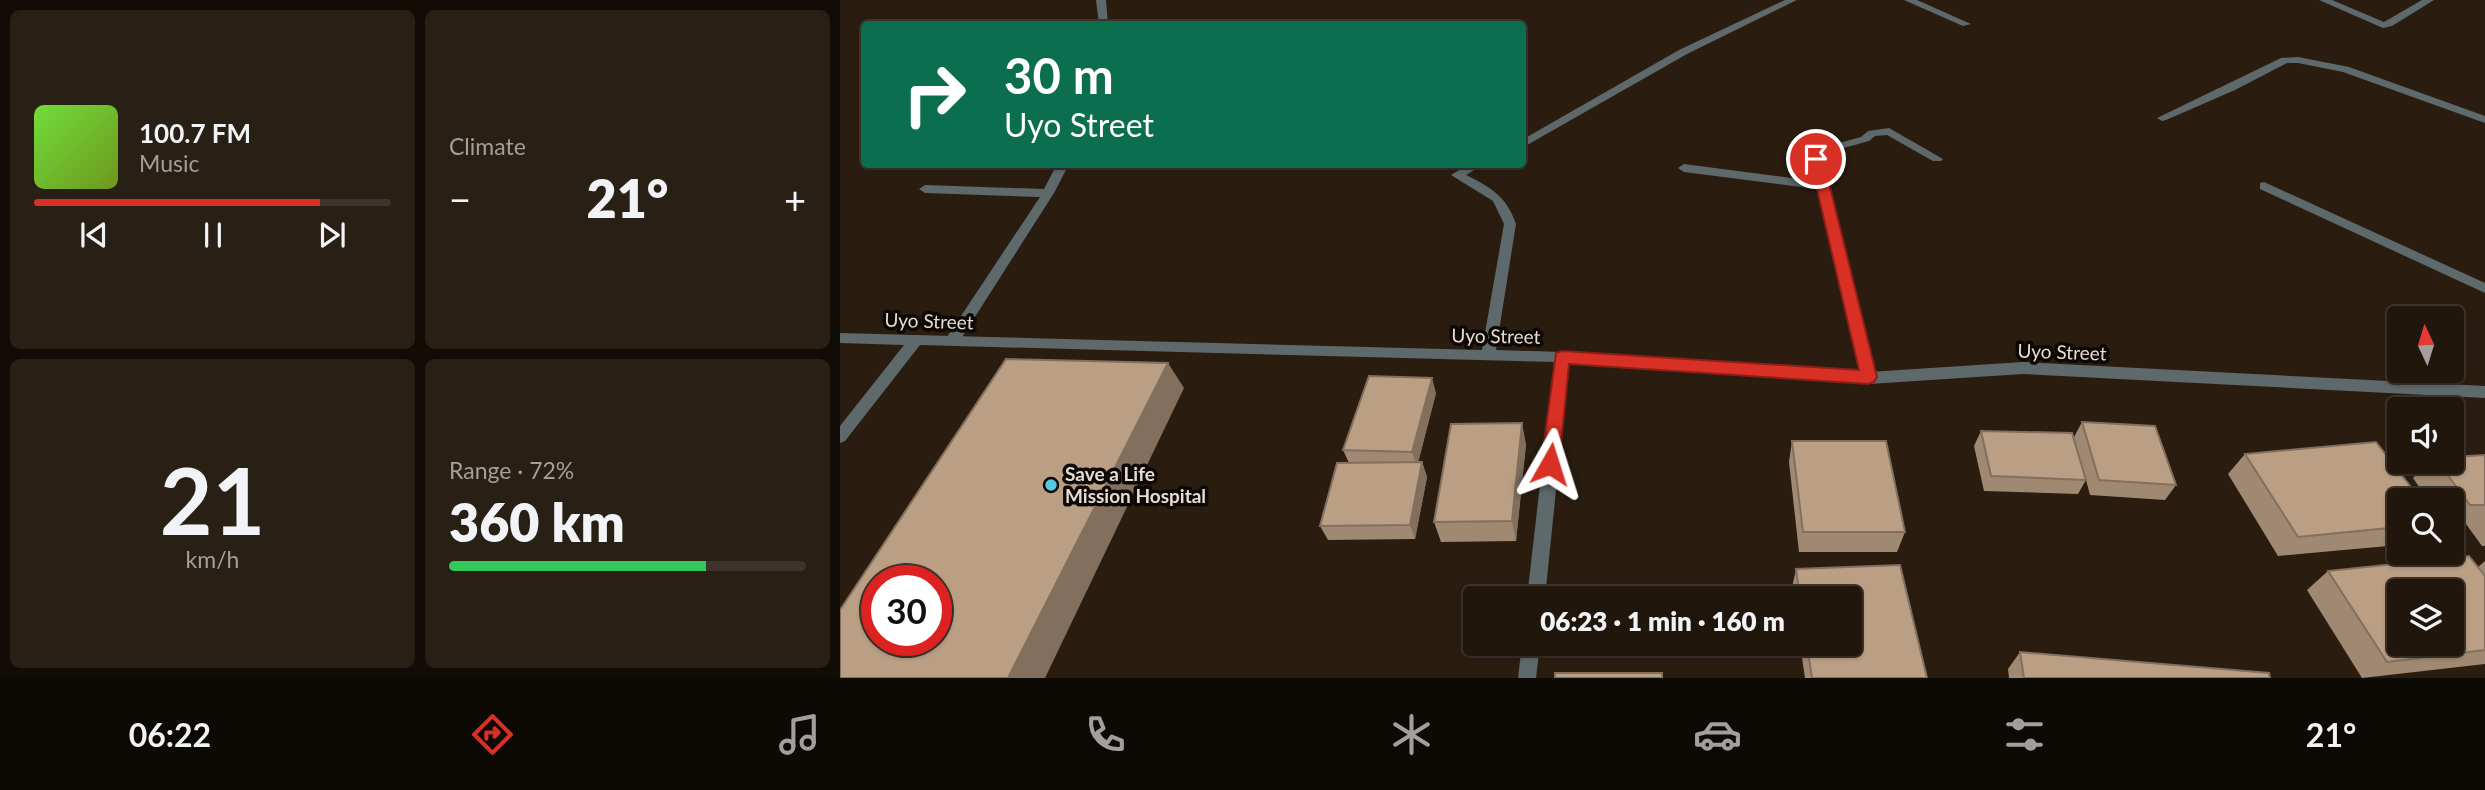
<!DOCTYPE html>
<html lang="en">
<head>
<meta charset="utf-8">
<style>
  body { margin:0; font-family:Lato,sans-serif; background:#281f15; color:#f1f3f6; height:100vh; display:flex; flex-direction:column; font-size:26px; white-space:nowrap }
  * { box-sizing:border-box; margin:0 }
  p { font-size:23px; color:#a29f9d }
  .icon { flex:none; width:38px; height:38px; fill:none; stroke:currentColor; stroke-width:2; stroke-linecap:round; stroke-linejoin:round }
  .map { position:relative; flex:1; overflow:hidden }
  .drawer { display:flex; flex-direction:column; gap:10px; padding:10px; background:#120c07; width:840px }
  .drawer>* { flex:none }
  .top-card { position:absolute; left:21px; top:21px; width:665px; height:147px; border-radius:7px; box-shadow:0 2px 5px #0004,0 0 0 2px #3d352d; background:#0b6e4f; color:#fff; overflow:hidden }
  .needle { width:46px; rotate:356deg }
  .fabs { position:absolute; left:1547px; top:306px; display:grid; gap:14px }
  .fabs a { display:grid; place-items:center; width:77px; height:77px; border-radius:7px; background:#20160c; box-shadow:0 2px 5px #0004,0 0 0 2px #3d352d; font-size:35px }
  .speed { position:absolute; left:21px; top:565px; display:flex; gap:14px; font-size:35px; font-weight:700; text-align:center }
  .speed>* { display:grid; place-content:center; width:91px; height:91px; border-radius:50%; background:#20160c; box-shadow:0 2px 5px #0004,0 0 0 2px #3d352d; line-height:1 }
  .speed .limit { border:10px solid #d22; background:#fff; color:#111 }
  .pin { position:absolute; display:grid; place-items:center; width:60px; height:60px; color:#fff; margin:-30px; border:4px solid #fff; border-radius:50%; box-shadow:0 2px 7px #0007 }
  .me { position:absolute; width:77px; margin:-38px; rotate:6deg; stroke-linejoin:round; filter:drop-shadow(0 0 5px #0008) }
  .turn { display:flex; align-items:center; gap:24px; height:147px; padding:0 28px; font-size:32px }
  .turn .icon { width:91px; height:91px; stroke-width:2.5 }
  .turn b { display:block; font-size:49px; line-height:60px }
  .big { font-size:52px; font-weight:800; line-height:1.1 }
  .drawer .tile { flex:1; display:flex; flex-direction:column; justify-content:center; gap:10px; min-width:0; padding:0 24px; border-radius:10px; background:#281f15 }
  .drawer .dial { align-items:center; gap:0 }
  .dial b { font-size:91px; line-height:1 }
  .song { display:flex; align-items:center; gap:21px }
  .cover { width:84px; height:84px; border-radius:10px; background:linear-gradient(135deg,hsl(100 70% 55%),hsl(80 70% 35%)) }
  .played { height:7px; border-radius:4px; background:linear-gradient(90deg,#d93025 80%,#3d352d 80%) }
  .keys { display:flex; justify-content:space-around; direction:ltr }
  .heat { display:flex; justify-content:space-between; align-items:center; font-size:38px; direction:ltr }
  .charge { height:10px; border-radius:5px; background:linear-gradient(90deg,#34c759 72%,#3d352d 0) }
  .drawer .tiles { flex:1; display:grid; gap:10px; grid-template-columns:repeat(2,1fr) }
  .trip { position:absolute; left:623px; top:586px; width:399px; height:70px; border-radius:7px; background:#20160c; box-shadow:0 2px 5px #0004,0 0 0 2px #3d352d; font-weight:800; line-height:70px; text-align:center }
  .tabs { display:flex; height:112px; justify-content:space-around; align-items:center; background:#0d0905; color:#a29f9d }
  .tabs .icon { width:49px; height:49px }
  .tabs .current { color:#d93025 }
  .tabs b { font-size:32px; color:#f1f3f6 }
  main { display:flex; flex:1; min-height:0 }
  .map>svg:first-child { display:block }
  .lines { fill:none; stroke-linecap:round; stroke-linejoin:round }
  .service { fill:#5e696b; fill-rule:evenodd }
  .minor { fill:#5e696b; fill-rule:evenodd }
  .wall { fill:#a08972 }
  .shaded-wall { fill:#826f5d }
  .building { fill:#ba9f85; stroke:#826f5d; stroke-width:2; fill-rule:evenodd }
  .route { fill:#d93025; stroke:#8d1f18; stroke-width:2 }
  .poi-dot { fill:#54cade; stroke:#0e0804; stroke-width:2.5 }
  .labels { text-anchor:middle; stroke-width:7; stroke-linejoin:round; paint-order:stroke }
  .street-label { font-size:19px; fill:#e5dcd4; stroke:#0e0804 }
  .poi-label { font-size:19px; font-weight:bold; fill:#e5dcd4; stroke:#0e0804; text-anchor:start }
</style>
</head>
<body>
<main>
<section class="drawer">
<div class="tiles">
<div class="tile">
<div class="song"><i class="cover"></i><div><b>100.7 FM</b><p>Music</p></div></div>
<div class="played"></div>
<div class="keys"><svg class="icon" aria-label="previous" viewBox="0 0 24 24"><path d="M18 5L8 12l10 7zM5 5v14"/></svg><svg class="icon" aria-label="pause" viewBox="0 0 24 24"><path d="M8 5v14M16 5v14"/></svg><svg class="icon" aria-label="next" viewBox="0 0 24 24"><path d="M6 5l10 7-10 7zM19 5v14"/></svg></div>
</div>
<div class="tile"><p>Climate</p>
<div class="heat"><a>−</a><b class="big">21°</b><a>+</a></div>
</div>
<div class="tile dial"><b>21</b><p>km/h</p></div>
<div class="tile"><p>Range · 72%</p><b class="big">360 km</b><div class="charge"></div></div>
</div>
</section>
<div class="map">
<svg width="1645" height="678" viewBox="0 0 1645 678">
  <rect width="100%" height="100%" fill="#2a1d10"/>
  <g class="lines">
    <!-- service -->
    <g class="service">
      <path d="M 256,0 L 266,0 L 268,24 L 259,24 Z"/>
      <path d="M 1479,0 L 1492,0 L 1544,22 L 1582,0 L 1594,0 L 1552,26 L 1543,28 Z"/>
      <path d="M 1049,128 L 1103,159 L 1101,161 L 1093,161 L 1047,135 L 1035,136 L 1029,141 L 989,152 L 982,160 L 1036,378 L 1034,382 L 1024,382 L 1022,378 L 977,189 L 844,172 L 838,168 L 844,164 L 975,181 L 970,159 L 981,148 L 1021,137 L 1028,131 Z"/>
      <path d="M 217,164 L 229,164 L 214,193 L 117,345 L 107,345 L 105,341 L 107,337 L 200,197 L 85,193 L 79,189 L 85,185 L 204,189 Z"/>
      <path d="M 1424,182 L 1645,283 L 1645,293 L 1420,189 L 1420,183 Z"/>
    </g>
    <!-- minor -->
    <g class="minor">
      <path d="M 945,0 L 957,0 L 847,54 L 682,148 L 682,140 L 839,50 Z"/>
      <path d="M 1064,0 L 1077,0 L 1131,24 L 1123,26 Z"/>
      <path d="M 1458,57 L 1509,67 L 1645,116 L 1645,123 L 1503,72 L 1458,63 L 1447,63 L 1395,90 L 1326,120 L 1322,121 L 1317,118 L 1441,58 Z"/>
      <path d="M 629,164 L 644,164 L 626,175 C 651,187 667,197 676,224 L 656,350 L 722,352 L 1029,372 L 1183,362 L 1645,386 L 1645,398 L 1183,374 L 1029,384 L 729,363 L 705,598 L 687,598 L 714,362 L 80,345 L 5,441 L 0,443 L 0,426 L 64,345 L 0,343 L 0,333 L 642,350 L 664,224 L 653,201 L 611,175 Z"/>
      <path d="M 682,644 L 700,644 L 696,678 L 678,678 Z"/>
    </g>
  </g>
  <!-- wall -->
  <g class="wall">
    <path d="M 596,393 L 578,462 L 582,462 L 587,477 L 575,539 L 488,540 L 480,526 L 509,463 L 503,450 Z"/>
    <path d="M 1242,422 L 1336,485 L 1325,500 L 1250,495 L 1246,480 L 1238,494 L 1144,491 L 1134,446 L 1141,431 L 1241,463 L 1234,437 Z"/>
    <path d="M 952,441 L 1065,532 L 1057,552 L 959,552 L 949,462 Z"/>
    <path d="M 686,444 L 676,541 L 601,542 L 594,522 Z"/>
    <path d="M 1405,454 L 1559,500 L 1559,545 L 1438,556 L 1388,474 Z"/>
    <path d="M 1645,455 L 1645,546 L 1642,546 L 1626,524 L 1612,525 L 1612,500 L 1588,500 L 1573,478 L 1590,462 L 1612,462 Z"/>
    <path d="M 1645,561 L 1645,664 L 1522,678 L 1467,590 L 1488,571 L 1638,567 Z"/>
    <path d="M 1060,565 L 1087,678 L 965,678 L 960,644 L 1010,644 L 1010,598 L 953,598 L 952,588 L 956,569 Z"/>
    <path d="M 1180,652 L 1430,678 L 1169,678 L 1168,669 Z"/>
  </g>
  <!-- shaded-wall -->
  <g class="shaded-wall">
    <path d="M 328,363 L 344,388 L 205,678 L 168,678 Z"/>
    <path d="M 592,378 L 596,393 L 577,467 L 572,452 Z"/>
    <path d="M 682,423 L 686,444 L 676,541 L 672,521 Z"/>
    <path d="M 582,462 L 587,477 L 575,539 L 570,525 Z"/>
  </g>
  <!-- building -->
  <g class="building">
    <path d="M 166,359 L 328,363 L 168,678 L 0,678 L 0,610 ZM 37,581 L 96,581 L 96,640 L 37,640 Z"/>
    <path d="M 529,376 L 592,378 L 572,452 L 503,450 Z"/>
    <path d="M 1242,422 L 1315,426 L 1336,485 L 1259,480 Z"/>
    <path d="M 682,423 L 672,521 L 594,522 L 611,424 Z"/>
    <path d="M 1141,431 L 1232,433 L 1246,480 L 1151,476 Z"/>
    <path d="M 952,441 L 1046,441 L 1065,532 L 963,532 Z"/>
    <path d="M 1536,442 L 1581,500 L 1559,500 L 1559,527 L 1458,537 L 1405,454 Z"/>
    <path d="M 1645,455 L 1645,505 L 1630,505 L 1598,462 L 1612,462 L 1612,457 Z"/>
    <path d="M 582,462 L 570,525 L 480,526 L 497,463 Z"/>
    <path d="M 1629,556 L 1645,576 L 1645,650 L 1547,662 L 1488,571 ZM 1559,592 L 1612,592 L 1612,644 L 1559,644 Z"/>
    <path d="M 1060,565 L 1087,678 L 972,678 L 967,644 L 1010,644 L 1010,598 L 960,598 L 956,569 Z"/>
    <path d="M 1180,652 L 1429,673 L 1430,678 L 1184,678 Z"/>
    <rect x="715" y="673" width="107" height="5"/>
  </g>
  <!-- route -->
  <path class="route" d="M 976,155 L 983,159 L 1037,377 L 1034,382 L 1028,384 L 729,364 L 719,464 L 716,470 L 710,472 L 704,470 L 701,464 L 716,353 L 722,351 L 1019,370 L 970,159 Z"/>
  <!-- markers -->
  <circle class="poi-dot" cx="211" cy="485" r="7"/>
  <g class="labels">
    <!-- street labels -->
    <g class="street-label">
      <text transform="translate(89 321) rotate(2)" y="7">Uyo Street</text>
      <text transform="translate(656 336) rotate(1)" y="7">Uyo Street</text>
      <text transform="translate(1222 352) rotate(2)" y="7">Uyo Street</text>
    </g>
    <!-- poi labels -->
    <g class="poi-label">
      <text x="225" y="481">Save a Life<tspan x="225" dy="22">Mission Hospital</tspan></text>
    </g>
  </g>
</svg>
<div class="fabs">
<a><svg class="needle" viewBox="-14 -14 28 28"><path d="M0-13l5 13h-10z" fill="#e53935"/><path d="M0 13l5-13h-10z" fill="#a29f9d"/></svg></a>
<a><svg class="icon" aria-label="sound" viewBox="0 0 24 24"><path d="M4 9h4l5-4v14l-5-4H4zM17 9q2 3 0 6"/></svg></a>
<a><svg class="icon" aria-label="search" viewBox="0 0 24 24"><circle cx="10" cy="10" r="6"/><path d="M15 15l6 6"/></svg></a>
<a><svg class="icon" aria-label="layers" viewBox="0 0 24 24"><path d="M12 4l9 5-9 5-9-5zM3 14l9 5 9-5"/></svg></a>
</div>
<div class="speed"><div class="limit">30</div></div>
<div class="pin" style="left:976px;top:159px;background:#d93025"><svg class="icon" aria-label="arrive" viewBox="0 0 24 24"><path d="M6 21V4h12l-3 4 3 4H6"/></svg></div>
<svg class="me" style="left:710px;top:464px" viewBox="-20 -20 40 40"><path d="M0-17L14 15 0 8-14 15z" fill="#d93025" stroke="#fff" stroke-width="4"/></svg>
<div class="trip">06:23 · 1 min · 160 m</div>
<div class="top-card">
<div class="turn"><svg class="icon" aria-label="right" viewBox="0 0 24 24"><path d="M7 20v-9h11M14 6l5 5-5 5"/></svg><div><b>30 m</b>Uyo Street</div></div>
</div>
</div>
</main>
<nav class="tabs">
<b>06:22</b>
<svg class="icon current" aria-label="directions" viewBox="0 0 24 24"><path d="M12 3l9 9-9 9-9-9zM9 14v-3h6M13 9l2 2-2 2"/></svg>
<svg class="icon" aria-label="music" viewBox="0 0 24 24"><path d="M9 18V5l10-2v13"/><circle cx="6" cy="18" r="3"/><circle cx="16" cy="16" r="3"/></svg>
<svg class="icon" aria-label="phone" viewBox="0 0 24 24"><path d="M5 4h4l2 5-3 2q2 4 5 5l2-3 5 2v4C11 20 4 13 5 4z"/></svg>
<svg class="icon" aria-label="climate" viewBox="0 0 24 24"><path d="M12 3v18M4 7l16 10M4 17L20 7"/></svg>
<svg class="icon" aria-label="car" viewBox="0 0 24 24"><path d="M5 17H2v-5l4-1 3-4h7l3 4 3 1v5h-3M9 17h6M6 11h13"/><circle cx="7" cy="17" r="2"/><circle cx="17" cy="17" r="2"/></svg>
<svg class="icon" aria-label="filters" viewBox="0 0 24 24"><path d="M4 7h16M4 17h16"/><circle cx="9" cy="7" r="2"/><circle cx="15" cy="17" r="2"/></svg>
<b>21°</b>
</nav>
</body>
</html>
